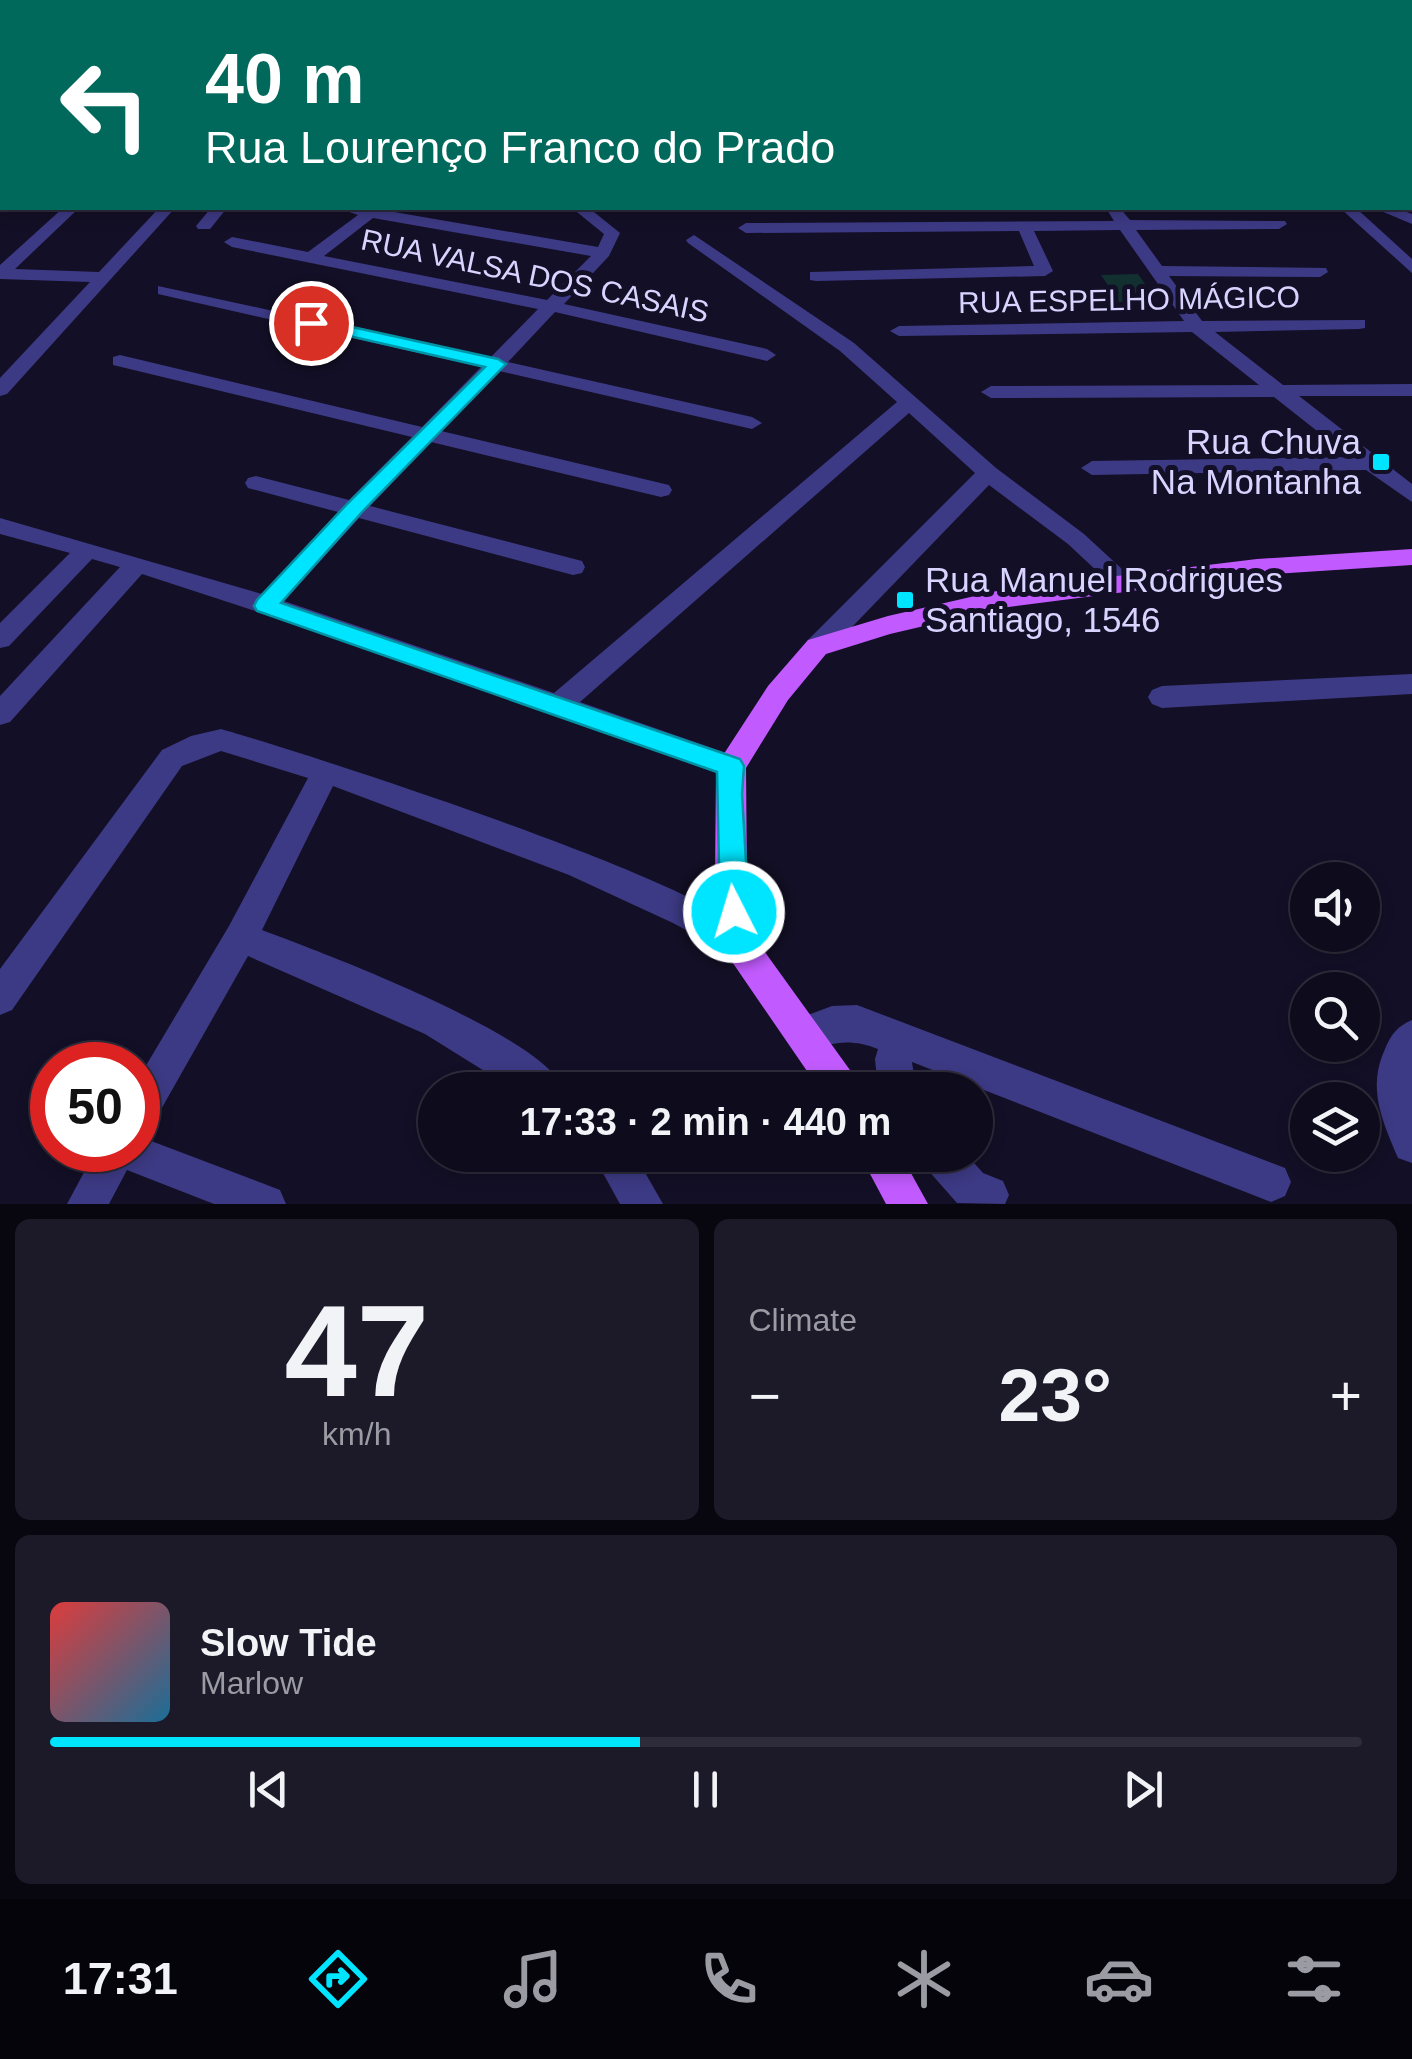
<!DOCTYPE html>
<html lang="en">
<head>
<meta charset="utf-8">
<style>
  body { margin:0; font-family:Helvetica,sans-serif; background:#1c1929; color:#f1f3f6; height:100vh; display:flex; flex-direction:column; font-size:38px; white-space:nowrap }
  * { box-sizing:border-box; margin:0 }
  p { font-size:32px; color:#9b9ba3 }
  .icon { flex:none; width:55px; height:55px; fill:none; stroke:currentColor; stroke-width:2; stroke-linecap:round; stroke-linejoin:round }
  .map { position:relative; height:1204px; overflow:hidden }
  .side { display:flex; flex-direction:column; gap:15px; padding:15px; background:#08060f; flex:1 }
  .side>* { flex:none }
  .guide { position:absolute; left:0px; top:0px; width:1412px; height:210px; box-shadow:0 5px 15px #0003,0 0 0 2px #2e2b3b; background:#00695c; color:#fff; overflow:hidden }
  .fabs { position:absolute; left:1290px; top:862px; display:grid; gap:20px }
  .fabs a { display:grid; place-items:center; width:90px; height:90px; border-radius:50%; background:#0e0b1c; box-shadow:0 5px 15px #0003,0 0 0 2px #2e2b3b; font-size:50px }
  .speed { position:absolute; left:30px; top:1042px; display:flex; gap:20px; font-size:50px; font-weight:700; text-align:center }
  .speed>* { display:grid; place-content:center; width:130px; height:130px; border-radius:50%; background:#0e0b1c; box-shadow:0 5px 15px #0003,0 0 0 2px #2e2b3b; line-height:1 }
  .speed .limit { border:15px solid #d22; background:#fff; color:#111 }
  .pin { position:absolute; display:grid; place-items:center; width:85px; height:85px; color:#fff; margin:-42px; border:5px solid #fff; border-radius:50%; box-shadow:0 2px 10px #0007 }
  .me { position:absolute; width:110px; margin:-55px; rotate:355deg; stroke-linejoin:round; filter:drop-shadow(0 0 8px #0008) }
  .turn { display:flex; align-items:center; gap:35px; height:210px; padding:0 40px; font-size:45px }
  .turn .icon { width:130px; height:130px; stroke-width:2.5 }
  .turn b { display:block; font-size:70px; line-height:85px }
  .big { font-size:75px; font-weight:700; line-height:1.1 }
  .side .tile { flex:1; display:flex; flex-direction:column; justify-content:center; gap:15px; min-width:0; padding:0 35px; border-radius:15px; background:#1c1929 }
  .side .dial { align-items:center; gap:0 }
  .dial b { font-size:130px; line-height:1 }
  .song { display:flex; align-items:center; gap:30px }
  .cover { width:120px; height:120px; border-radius:15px; background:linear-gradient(135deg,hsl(0 70% 55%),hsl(200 70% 35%)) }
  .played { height:10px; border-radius:5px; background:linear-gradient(90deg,#00e5ff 45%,#2e2b3b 45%) }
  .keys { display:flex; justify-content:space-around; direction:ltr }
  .heat { display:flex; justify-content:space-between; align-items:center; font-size:55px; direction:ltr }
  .side .tiles { flex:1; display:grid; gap:15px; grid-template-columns:1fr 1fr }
  .tile:last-child { grid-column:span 2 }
  .trip { position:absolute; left:418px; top:1072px; width:575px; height:100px; border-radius:50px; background:#0e0b1c; box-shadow:0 5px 15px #0003,0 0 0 2px #2e2b3b; font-weight:700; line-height:100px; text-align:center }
  .tab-bar { display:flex; height:160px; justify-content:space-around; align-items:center; background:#06040b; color:#9b9ba3 }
  .tab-bar .icon { width:70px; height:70px }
  .tab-bar .active { color:#00e5ff }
  .tab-bar b { font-size:45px; color:#f1f3f6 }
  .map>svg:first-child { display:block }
  .green { fill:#12302f }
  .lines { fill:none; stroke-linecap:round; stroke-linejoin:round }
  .minor { fill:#3d3a85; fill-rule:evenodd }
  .major { fill:#c25bff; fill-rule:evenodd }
  .route { fill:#00e5ff; stroke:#0095a6; stroke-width:2.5 }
  .poi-dot { fill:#00e5ff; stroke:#130f26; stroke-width:4 }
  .labels { text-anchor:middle; stroke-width:10; stroke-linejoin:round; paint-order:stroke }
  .far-street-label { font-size:30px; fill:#d9d4ff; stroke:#130f26 }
  .poi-label { font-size:35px; fill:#d9d4ff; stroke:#130f26; text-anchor:end }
</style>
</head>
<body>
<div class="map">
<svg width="1412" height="1204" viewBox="0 0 1412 1204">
  <rect width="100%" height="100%" fill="#130f26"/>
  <!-- green -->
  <path class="green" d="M 1138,274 L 1157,301 L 1119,302 L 1101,275 Z"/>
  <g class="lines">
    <!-- minor -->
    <g class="minor">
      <path d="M 263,0 L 279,0 L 280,2 L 266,2 Z"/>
      <path d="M 469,0 L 479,0 L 480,2 L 470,2 Z"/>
      <path d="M 982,0 L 993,0 L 994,2 L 984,2 Z"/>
      <rect x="1016" y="0" width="10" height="2"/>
      <path d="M 1036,0 L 1050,0 L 1051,2 L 1038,2 Z"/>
      <path d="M 1155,0 L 1169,0 L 1170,2 L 1157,2 Z"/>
      <path d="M 1351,0 L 1369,0 L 1370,2 L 1354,2 Z"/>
      <rect x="0" y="11" width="2" height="7"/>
      <rect x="1410" y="12" width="2" height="7"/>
      <rect x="0" y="98" width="2" height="8"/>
      <rect x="1410" y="112" width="2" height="8"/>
      <path d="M 2,123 L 2,132 L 0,133 L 0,124 Z"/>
      <rect x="1410" y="155" width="2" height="9"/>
      <path d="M 63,208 L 79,208 L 15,269 L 99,272 L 159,208 L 175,208 L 7,394 L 0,396 L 0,378 L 90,282 L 0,279 L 0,265 Z"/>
      <path d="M 211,208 L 227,208 L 210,229 L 198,229 L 196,226 Z"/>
      <path d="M 338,208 L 371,208 L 598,247 L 604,234 L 572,208 L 589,208 L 620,233 L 609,256 L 564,304 L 767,349 L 776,355 L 767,361 L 555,312 L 508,362 L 752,417 L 762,423 L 752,429 L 499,371 L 441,431 L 669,485 L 672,490 L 669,495 L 661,497 L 431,442 L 370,506 L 582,561 L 585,567 L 582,573 L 573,575 L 359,518 L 284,601 L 554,693 L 897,402 L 840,351 L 688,243 L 686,240 L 694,235 L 854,343 L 996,468 L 1084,534 L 1136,582 L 1133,588 L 1115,588 L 1068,544 L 989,485 L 826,654 L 808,654 L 804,647 L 808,640 L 975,473 L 909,413 L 580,702 L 741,758 L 746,766 L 741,774 L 731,778 L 359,645 L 142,574 L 10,722 L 0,725 L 0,696 L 120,567 L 92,559 L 9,646 L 0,648 L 0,623 L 70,553 L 0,534 L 0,518 L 262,594 L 338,512 L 248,488 L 245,483 L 248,478 L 256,476 L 349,500 L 412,437 L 113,365 L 113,357 L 120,355 L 422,427 L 481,367 L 158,294 L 158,286 L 490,358 L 538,309 L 232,247 L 224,242 L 232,237 L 308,252 L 358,215 ZM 373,218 L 591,256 L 547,300 L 324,256 Z"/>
      <path d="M 1106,208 L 1120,208 L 1130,220 L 1285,221 L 1287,224 L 1279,229 L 1136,230 L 1162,266 L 1326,268 L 1328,272 L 1320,277 L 1169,276 L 1202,321 L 1365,320 L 1365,328 L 1359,329 L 1215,332 L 1283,385 L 1412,384 L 1412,396 L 1299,396 L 1412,484 L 1412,502 L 1366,470 L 1092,475 L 1081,468 L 1092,461 L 1350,457 L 1274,397 L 991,398 L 981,392 L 991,386 L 1259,385 L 1192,332 L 899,336 L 890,331 L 899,326 L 1184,321 L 1120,230 L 1034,231 L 1053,271 L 1045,276 L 816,281 L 810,280 L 810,272 L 1034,266 L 1019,231 L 746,233 L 738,228 L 746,223 L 1114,221 Z"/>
      <path d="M 1340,208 L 1356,208 L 1412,259 L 1412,273 Z"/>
      <path d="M 1374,208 L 1395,208 L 1412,214 L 1412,224 Z"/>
      <path d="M 1412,674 L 1412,694 L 1162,708 L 1152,704 L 1148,697 L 1152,690 L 1162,686 Z"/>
      <path d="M 221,729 C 298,751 731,889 755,942 L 750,953 L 738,958 L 673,923 L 569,875 L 333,786 L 262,930 C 323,953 541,1034 565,1090 L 515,1090 L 425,1034 L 248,956 L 151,1127 L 138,1133 L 138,1079 L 229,926 L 308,778 L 221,751 L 182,766 L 12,1010 L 0,1015 L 0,969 L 162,750 L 191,736 Z"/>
      <path d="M 857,1005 L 1285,1168 L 1291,1182 L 1285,1196 L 1271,1202 L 912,1062 L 916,1090 L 878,1090 L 875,1059 L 878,1049 C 851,1038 832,1042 805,1052 L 792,1047 L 787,1034 L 792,1021 L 832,1006 Z"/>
      <path d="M 1412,1020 L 1412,1163 L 1398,1158 C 1382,1120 1367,1088 1385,1049 C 1391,1034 1398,1026 1412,1020 Z"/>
      <path d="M 138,1136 L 280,1190 L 286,1204 L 214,1204 L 127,1170 L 109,1204 L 67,1204 L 96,1150 L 138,1150 Z"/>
      <path d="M 593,1155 L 635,1155 L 663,1204 L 620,1204 Z"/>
      <path d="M 922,1155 L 967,1155 L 983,1173 L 1003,1181 L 1009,1195 L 1005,1204 L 957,1203 L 927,1169 Z"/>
    </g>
    <!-- major -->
    <g class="major">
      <path d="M 1412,549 L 1412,565 L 1257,575 L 1001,608 L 890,634 L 826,654 L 788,700 L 746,768 L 747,882 L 754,937 L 855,1077 L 861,1090 L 820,1090 L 726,953 L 721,942 L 715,882 L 716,766 L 768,686 L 808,640 L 888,616 L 1001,590 L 1257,559 Z"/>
      <path d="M 860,1155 L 901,1155 L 928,1204 L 886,1204 Z"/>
    </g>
  </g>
  <!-- route -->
  <path class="route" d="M 311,318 L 498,359 L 506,364 L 362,512 L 281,603 L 740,759 L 744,766 L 742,794 L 749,912 L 745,921 L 734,925 L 724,921 L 720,912 L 717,772 L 257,611 L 254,606 L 257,600 L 348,503 L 485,367 L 305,326 L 303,323 Z"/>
  <!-- markers -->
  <g class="poi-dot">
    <rect x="1371" y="452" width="20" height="20" rx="5"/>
    <rect x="895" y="590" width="20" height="20" rx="5"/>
  </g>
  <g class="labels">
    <!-- far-street labels -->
    <g class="far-street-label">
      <text transform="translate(535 276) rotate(12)" y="10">RUA VALSA DOS CASAIS</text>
      <text transform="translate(1129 300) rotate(-1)" y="10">RUA ESPELHO MÁGICO</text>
    </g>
    <!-- poi labels -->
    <g class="poi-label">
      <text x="1361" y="454">Rua Chuva<tspan x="1361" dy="40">Na Montanha</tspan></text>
      <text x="925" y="592" text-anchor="start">Rua Manuel Rodrigues<tspan x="925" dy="40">Santiago, 1546</tspan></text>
    </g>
  </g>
</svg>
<div class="fabs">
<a><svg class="icon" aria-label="sound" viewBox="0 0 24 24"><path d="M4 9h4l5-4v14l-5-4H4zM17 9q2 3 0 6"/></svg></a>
<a><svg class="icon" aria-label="search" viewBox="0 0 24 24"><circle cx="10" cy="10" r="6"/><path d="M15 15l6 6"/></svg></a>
<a><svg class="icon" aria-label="layers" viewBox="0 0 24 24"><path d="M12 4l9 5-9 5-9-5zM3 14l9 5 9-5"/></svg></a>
</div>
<div class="speed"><div class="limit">50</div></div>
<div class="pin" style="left:311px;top:323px;background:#d93025"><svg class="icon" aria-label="arrive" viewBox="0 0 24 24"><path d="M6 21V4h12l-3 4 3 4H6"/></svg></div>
<svg class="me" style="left:734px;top:912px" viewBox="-20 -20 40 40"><circle r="17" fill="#00e5ff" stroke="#fff" stroke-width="3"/><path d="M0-11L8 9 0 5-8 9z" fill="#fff"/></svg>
<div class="trip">17:33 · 2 min · 440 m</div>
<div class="guide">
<div class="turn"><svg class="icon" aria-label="left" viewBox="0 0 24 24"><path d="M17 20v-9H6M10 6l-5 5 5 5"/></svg><div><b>40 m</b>Rua Lourenço Franco do Prado</div></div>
</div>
</div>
<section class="side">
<div class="tiles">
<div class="tile dial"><b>47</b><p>km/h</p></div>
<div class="tile"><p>Climate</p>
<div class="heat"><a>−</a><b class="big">23°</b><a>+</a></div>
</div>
<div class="tile">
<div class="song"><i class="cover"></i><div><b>Slow Tide</b><p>Marlow</p></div></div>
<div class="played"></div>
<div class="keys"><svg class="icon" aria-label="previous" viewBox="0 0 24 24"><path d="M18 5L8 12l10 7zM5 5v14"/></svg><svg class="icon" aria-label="pause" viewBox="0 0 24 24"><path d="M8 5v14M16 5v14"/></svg><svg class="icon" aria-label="next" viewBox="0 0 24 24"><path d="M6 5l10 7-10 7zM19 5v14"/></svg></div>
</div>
</div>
</section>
<nav class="tab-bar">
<b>17:31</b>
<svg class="icon active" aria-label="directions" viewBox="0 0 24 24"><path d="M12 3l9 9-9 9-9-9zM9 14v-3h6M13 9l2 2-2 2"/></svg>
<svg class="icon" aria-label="music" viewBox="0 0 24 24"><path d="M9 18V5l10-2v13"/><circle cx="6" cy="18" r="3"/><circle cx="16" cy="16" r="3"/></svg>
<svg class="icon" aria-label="phone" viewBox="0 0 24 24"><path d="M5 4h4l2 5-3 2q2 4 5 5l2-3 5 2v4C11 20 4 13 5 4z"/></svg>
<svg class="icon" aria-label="climate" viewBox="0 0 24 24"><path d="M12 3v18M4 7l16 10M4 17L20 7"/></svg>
<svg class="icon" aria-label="car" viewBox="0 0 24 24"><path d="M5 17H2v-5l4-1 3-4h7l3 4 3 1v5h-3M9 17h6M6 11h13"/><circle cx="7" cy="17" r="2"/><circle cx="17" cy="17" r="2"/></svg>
<svg class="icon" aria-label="filters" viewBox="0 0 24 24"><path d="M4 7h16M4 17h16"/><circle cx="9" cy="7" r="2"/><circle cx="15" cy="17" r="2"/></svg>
</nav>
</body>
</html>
